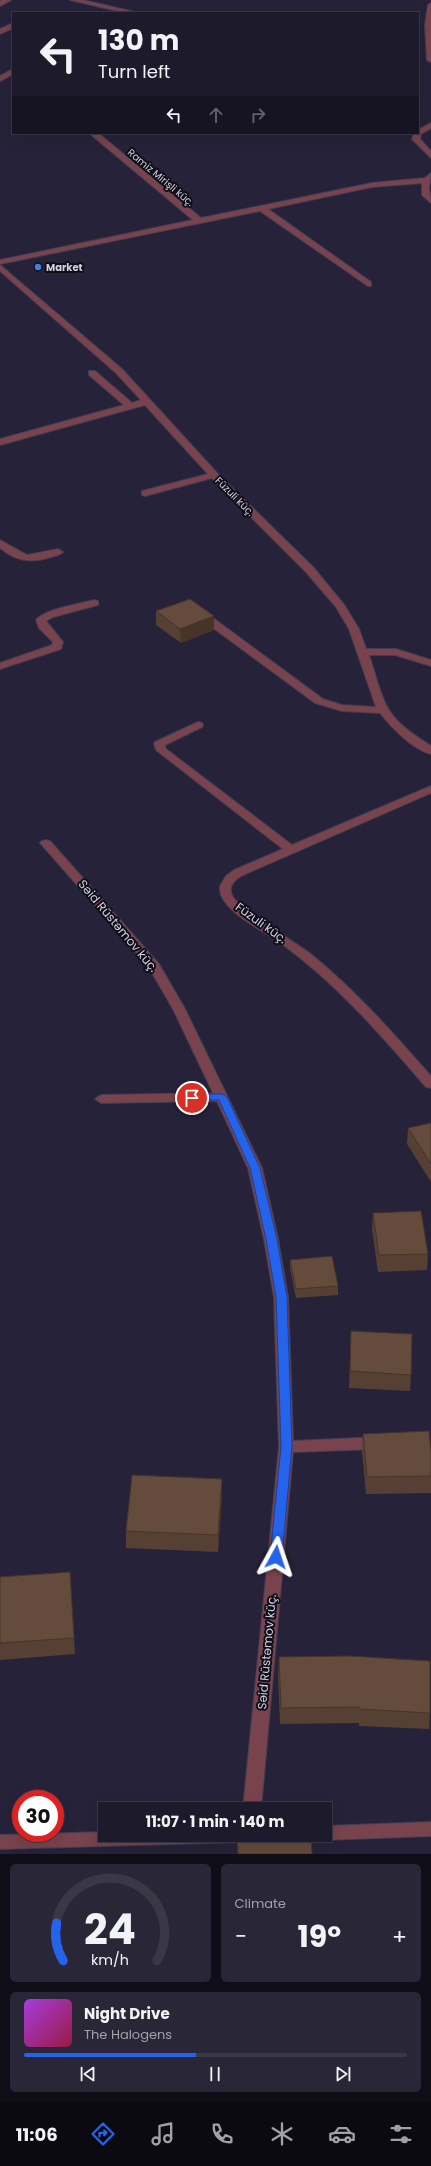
<!DOCTYPE html>
<html lang="en">
<head>
<meta charset="utf-8">
<style>
  body { margin:0; font-family:Poppins,sans-serif; background:#292737; color:#f1f3f6; height:100vh; display:flex; flex-direction:column; font-size:15px; white-space:nowrap }
  * { box-sizing:border-box; margin:0 }
  p { font-size:13px; color:#a0a1a9 }
  .icon { flex:none; width:22px; height:22px; fill:none; stroke:currentColor; stroke-width:2; stroke-linecap:round; stroke-linejoin:round }
  .map { position:relative; height:1854px; overflow:hidden }
  .side { display:flex; flex-direction:column; gap:10px; padding:10px; background:#0f0e18; flex:1 }
  .side>* { flex:none }
  .hud { position:absolute; left:12px; top:12px; width:407px; height:122px; border-radius:0px; box-shadow:0 4px 16px #0002,0 0 0 1px #3a3847; background:#1c1a2b; color:#f1f3f6; overflow:hidden }
  .speed { position:absolute; left:12px; top:1790px; display:flex; gap:8px; font-size:20px; font-weight:700; text-align:center }
  .speed>* { display:grid; place-content:center; width:52px; height:52px; border-radius:50%; background:#1c1a2b; box-shadow:0 4px 16px #0002,0 0 0 1px #3a3847; line-height:1 }
  .speed .limit { border:6px solid #d22; background:#fff; color:#111 }
  .pin { position:absolute; display:grid; place-items:center; width:34px; height:34px; color:#fff; margin:-17px; border:2px solid #fff; border-radius:50%; box-shadow:0 1px 4px #0007 }
  .me { position:absolute; width:44px; margin:-22px; rotate:5deg; stroke-linejoin:round; filter:drop-shadow(0 0 3px #0008) }
  .turn { display:flex; align-items:center; gap:14px; height:84px; padding:0 20px; font-size:18px }
  .turn .icon { width:52px; height:52px; stroke-width:2.5 }
  .turn b { display:block; font-size:28px; line-height:34px }
  .lanes { display:flex; align-items:center; height:38px; padding:0 20px; background:#0003; justify-content:center; gap:20px; direction:ltr }
  .lanes .off { opacity:.35 }
  .big { font-size:30px; font-weight:700; line-height:1.1 }
  .side .widget { flex:1; display:flex; flex-direction:column; justify-content:center; gap:6px; min-width:0; padding:0 14px; border-radius:6px; background:#292737 }
  .side .dial { align-items:center; gap:0 }
  .dial svg { height:104px; overflow:visible; fill:none; stroke:#3a3847; stroke-width:7; stroke-linecap:round; text-anchor:middle }
  .dial text { fill:#f1f3f6; stroke:none }
  .song { display:flex; align-items:center; gap:12px }
  .cover { width:48px; height:48px; border-radius:6px; background:linear-gradient(135deg,hsl(280 70% 55%),hsl(340 70% 35%)) }
  .played { height:4px; border-radius:2px; background:linear-gradient(90deg,#2563eb 45%,#3a3847 45%) }
  .keys { display:flex; justify-content:space-around; direction:ltr }
  .heat { display:flex; justify-content:space-between; align-items:center; font-size:22px; direction:ltr }
  .side .tiles { flex:1; display:grid; gap:10px; grid-template-columns:1fr 1fr }
  .widget:last-child { grid-column:span 2 }
  .trip { position:absolute; left:98px; top:1802px; width:234px; height:40px; border-radius:0px; background:#1c1a2b; box-shadow:0 4px 16px #0002,0 0 0 1px #3a3847; font-weight:700; line-height:40px; text-align:center }
  .menu { display:flex; height:64px; justify-content:space-around; align-items:center; background:#0b0a11; color:#a0a1a9 }
  .menu .icon { width:28px; height:28px }
  .menu .active { color:#2563eb }
  .menu b { font-size:18px; color:#f1f3f6 }
  .map>svg:first-child { display:block }
  .lines { fill:none; stroke-linecap:round; stroke-linejoin:round }
  .minor-casing { stroke:#413e54; stroke-width:2 }
  .minor { fill:#78434d; fill-rule:evenodd }
  .wall { fill:#564033 }
  .shaded-wall { fill:#463429 }
  .building { fill:#644b3b; stroke:#463429 }
  .route { fill:#2563eb; stroke:#184099 }
  .shop-dot { fill:#3f7fe0; stroke:#0f0e18; stroke-width:1.5 }
  .labels { text-anchor:middle; stroke-width:4; stroke-linejoin:round; paint-order:stroke }
  .far-street-label { font-size:10px; fill:#d1d0df; stroke:#0f0e18 }
  .far-poi-label { font-size:10px; font-weight:bold; fill:#d1d0df; stroke:#0f0e18; text-anchor:start }
  .street-label { font-size:12px; fill:#d1d0df; stroke:#0f0e18 }
</style>
</head>
<body>
<div class="map">
<svg width="431" height="1854" viewBox="0 0 431 1854">
  <rect width="100%" height="100%" fill="#262239"/>
  <g class="lines">
    <!-- minor casing -->
    <g class="minor-casing">
      <g id="minor">
        <path d="M 3,0 L 11,0 L 0,6 L 0,1 Z"/>
        <path d="M 70,0 L 83,0 L 139,13 L 126,13 Z"/>
        <path d="M 431,3 L 431,62 L 427,60 L 425,25 L 428,5 Z"/>
        <path d="M 13,23 L 13,28 L 0,34 L 0,29 Z"/>
        <path d="M 13,69 L 13,74 L 0,81 L 0,76 Z"/>
        <path d="M 431,123 L 431,128 L 421,134 L 420,139 L 431,151 L 431,158 L 412,139 L 414,133 L 418,133 L 418,130 Z"/>
        <path d="M 89,133 L 98,133 L 201,218 L 372,183 L 425,178 L 431,173 L 429,188 L 431,203 L 422,195 L 422,183 L 372,187 L 268,209 L 371,282 L 371,286 L 368,286 L 260,211 L 0,264 L 0,260 L 193,220 Z"/>
        <path d="M 0,265 L 122,369 L 217,473 L 314,568 L 345,606 L 359,629 L 366,649 L 396,649 L 431,660 L 431,666 L 395,655 L 369,655 C 375,672 380,696 389,710 C 399,726 416,736 431,746 L 431,754 C 413,750 391,727 380,713 L 342,711 L 315,703 L 201,619 L 201,615 L 209,615 L 323,699 L 342,705 L 376,707 L 349,629 L 336,607 L 306,572 L 212,478 L 145,496 L 142,495 L 142,491 L 208,474 L 145,405 L 0,445 L 0,439 L 124,405 L 89,375 L 89,371 L 95,371 L 132,403 L 141,400 L 116,373 L 0,271 Z"/>
        <path d="M 0,540 L 27,555 L 58,549 L 63,552 C 59,556 53,556 48,558 C 29,563 16,561 0,548 Z"/>
        <path d="M 94,600 L 98,601 L 98,605 L 53,617 L 46,621 L 63,642 L 61,649 L 0,669 L 0,663 L 52,645 L 53,642 L 39,628 L 36,620 C 45,609 79,604 94,600 Z"/>
        <path d="M 198,722 L 202,723 L 203,725 L 202,727 L 165,745 L 166,749 L 292,845 L 431,786 L 431,793 L 243,875 C 234,880 227,887 233,897 C 244,914 293,940 312,955 C 356,991 393,1033 431,1076 L 431,1088 L 426,1087 C 382,1036 337,984 282,944 C 265,931 217,910 220,886 L 226,876 L 234,870 L 283,849 L 156,750 L 154,744 L 155,742 Z"/>
        <path d="M 46,840 L 50,841 L 159,964 L 185,1009 L 262,1168 L 278,1239 L 288,1297 L 293,1441 L 379,1437 L 384,1439 L 386,1443 L 384,1447 L 379,1449 L 293,1452 L 261,1809 L 243,1809 L 279,1447 L 274,1297 L 264,1239 L 248,1168 L 217,1101 L 101,1103 L 95,1099 L 101,1095 L 213,1093 L 173,1009 L 148,966 L 42,845 L 40,843 L 42,841 Z"/>
        <path d="M 431,1822 L 431,1836 L 325,1840 L 319,1838 L 317,1835 L 325,1835 L 325,1826 Z"/>
        <path d="M 105,1832 L 105,1835 L 251,1835 L 248,1840 L 242,1842 L 0,1849 L 0,1835 Z"/>
      </g>
    </g>
    <!-- minor -->
    <use href="#minor" class="minor"/>
  </g>
  <!-- wall -->
  <g class="wall">
    <path d="M 156,611 L 214,616 L 214,630 L 181,643 L 156,625 Z"/>
    <path d="M 431,1123 L 431,1182 L 407,1144 L 408,1128 Z"/>
    <path d="M 373,1213 L 428,1254 L 427,1270 L 378,1272 L 372,1229 Z"/>
    <path d="M 290,1260 L 338,1286 L 338,1295 L 296,1298 L 290,1268 Z"/>
    <path d="M 351,1331 L 411,1375 L 410,1391 L 349,1388 Z"/>
    <path d="M 363,1434 L 431,1451 L 431,1493 L 366,1494 L 362,1451 Z"/>
    <path d="M 222,1495 L 218,1552 L 126,1548 L 126,1531 Z"/>
    <path d="M 70,1572 L 75,1654 L 0,1660 L 0,1577 Z"/>
    <path d="M 279,1657 L 430,1713 L 429,1729 L 359,1726 L 359,1723 L 280,1724 L 278,1674 Z"/>
  </g>
  <!-- shaded-wall -->
  <g class="shaded-wall">
    <path d="M 214,616 L 214,630 L 181,643 L 180,629 Z"/>
    <path d="M 222,1479 L 222,1495 L 218,1552 L 218,1535 Z"/>
  </g>
  <!-- building -->
  <g class="building">
    <path d="M 190,599 L 214,616 L 180,629 L 156,611 Z"/>
    <path d="M 431,1123 L 431,1164 L 408,1128 Z"/>
    <path d="M 421,1211 L 428,1254 L 379,1255 L 373,1213 Z"/>
    <path d="M 332,1256 L 338,1286 L 296,1289 L 290,1260 Z"/>
    <path d="M 351,1331 L 412,1334 L 411,1375 L 350,1371 Z"/>
    <path d="M 429,1431 L 431,1451 L 431,1476 L 367,1477 L 363,1434 Z"/>
    <path d="M 132,1475 L 222,1479 L 218,1535 L 126,1531 Z"/>
    <path d="M 70,1572 L 74,1638 L 0,1643 L 0,1577 Z"/>
    <path d="M 350,1656 L 430,1661 L 430,1713 L 359,1709 L 359,1707 L 281,1708 L 279,1657 Z"/>
    <path d="M 311,1835 L 312,1854 L 238,1854 L 237,1838 Z"/>
  </g>
  <!-- route -->
  <path class="route" d="M 192,1094 L 222,1094 L 227,1097 L 260,1168 L 277,1239 L 287,1297 L 292,1447 L 282,1557 L 276,1562 L 270,1557 L 281,1447 L 276,1297 L 266,1239 L 250,1168 L 219,1100 L 188,1100 L 187,1098 Z"/>
  <!-- markers -->
  <circle class="shop-dot" cx="38" cy="267" r="4"/>
  <g class="labels">
    <!-- far-street labels -->
    <g class="far-street-label">
      <text transform="translate(161 177) rotate(40)" y="4">Ramiz Mirişli küç.</text>
      <text transform="translate(235 496) rotate(45)" y="4">Füzuli küç.</text>
    </g>
    <!-- far-poi labels -->
    <g class="far-poi-label">
      <text x="46" y="271">Market</text>
    </g>
    <!-- street labels -->
    <g class="street-label">
      <text transform="translate(261 923) rotate(36)" y="4">Füzuli küç.</text>
      <text transform="translate(118 926) rotate(50)" y="4">Səid Rüstəmov küç.</text>
      <text transform="translate(267 1652) rotate(-85)" y="4">Səid Rüstəmov küç.</text>
    </g>
  </g>
</svg>
<div class="speed"><div class="limit">30</div></div>
<div class="pin" style="left:192px;top:1098px;background:#d93025"><svg class="icon" aria-label="arrive" viewBox="0 0 24 24"><path d="M6 21V4h12l-3 4 3 4H6"/></svg></div>
<svg class="me" style="left:276px;top:1557px" viewBox="-20 -20 40 40"><path d="M0-17L14 15 0 8-14 15z" fill="#2563eb" stroke="#fff" stroke-width="4"/></svg>
<div class="trip">11:07 · 1 min · 140 m</div>
<div class="hud">
<div class="turn"><svg class="icon" aria-label="left" viewBox="0 0 24 24"><path d="M17 20v-9H6M10 6l-5 5 5 5"/></svg><div><b>130 m</b>Turn left</div></div>
<div class="lanes"><svg class="icon" aria-label="left" viewBox="0 0 24 24"><path d="M17 20v-9H6M10 6l-5 5 5 5"/></svg><svg class="icon off" aria-label="ahead" viewBox="0 0 24 24"><path d="M12 20V5M6 11l6-6 6 6"/></svg><svg class="icon off" aria-label="right" viewBox="0 0 24 24"><path d="M7 20v-9h11M14 6l5 5-5 5"/></svg></div>
</div>
</div>
<section class="side">
<div class="tiles">
<div class="widget dial"><svg viewBox="0 0 100 80">
<path d="M14 69A42 42 0 1 1 86 69"/>
<path d="M14 69A42 42 0 0 1 9 40" stroke="#2563eb"/>
<text x="50" y="56" font-size="32" font-weight="700">24</text>
<text x="50" y="72" font-size="11">km/h</text>
</svg></div>
<div class="widget"><p>Climate</p>
<div class="heat"><a>−</a><b class="big">19°</b><a>+</a></div>
</div>
<div class="widget">
<div class="song"><i class="cover"></i><div><b>Night Drive</b><p>The Halogens</p></div></div>
<div class="played"></div>
<div class="keys"><svg class="icon" aria-label="previous" viewBox="0 0 24 24"><path d="M18 5L8 12l10 7zM5 5v14"/></svg><svg class="icon" aria-label="pause" viewBox="0 0 24 24"><path d="M8 5v14M16 5v14"/></svg><svg class="icon" aria-label="next" viewBox="0 0 24 24"><path d="M6 5l10 7-10 7zM19 5v14"/></svg></div>
</div>
</div>
</section>
<nav class="menu">
<b>11:06</b>
<svg class="icon active" aria-label="directions" viewBox="0 0 24 24"><path d="M12 3l9 9-9 9-9-9zM9 14v-3h6M13 9l2 2-2 2"/></svg>
<svg class="icon" aria-label="music" viewBox="0 0 24 24"><path d="M9 18V5l10-2v13"/><circle cx="6" cy="18" r="3"/><circle cx="16" cy="16" r="3"/></svg>
<svg class="icon" aria-label="phone" viewBox="0 0 24 24"><path d="M5 4h4l2 5-3 2q2 4 5 5l2-3 5 2v4C11 20 4 13 5 4z"/></svg>
<svg class="icon" aria-label="climate" viewBox="0 0 24 24"><path d="M12 3v18M4 7l16 10M4 17L20 7"/></svg>
<svg class="icon" aria-label="car" viewBox="0 0 24 24"><path d="M5 17H2v-5l4-1 3-4h7l3 4 3 1v5h-3M9 17h6M6 11h13"/><circle cx="7" cy="17" r="2"/><circle cx="17" cy="17" r="2"/></svg>
<svg class="icon" aria-label="filters" viewBox="0 0 24 24"><path d="M4 7h16M4 17h16"/><circle cx="9" cy="7" r="2"/><circle cx="15" cy="17" r="2"/></svg>
</nav>
</body>
</html>
